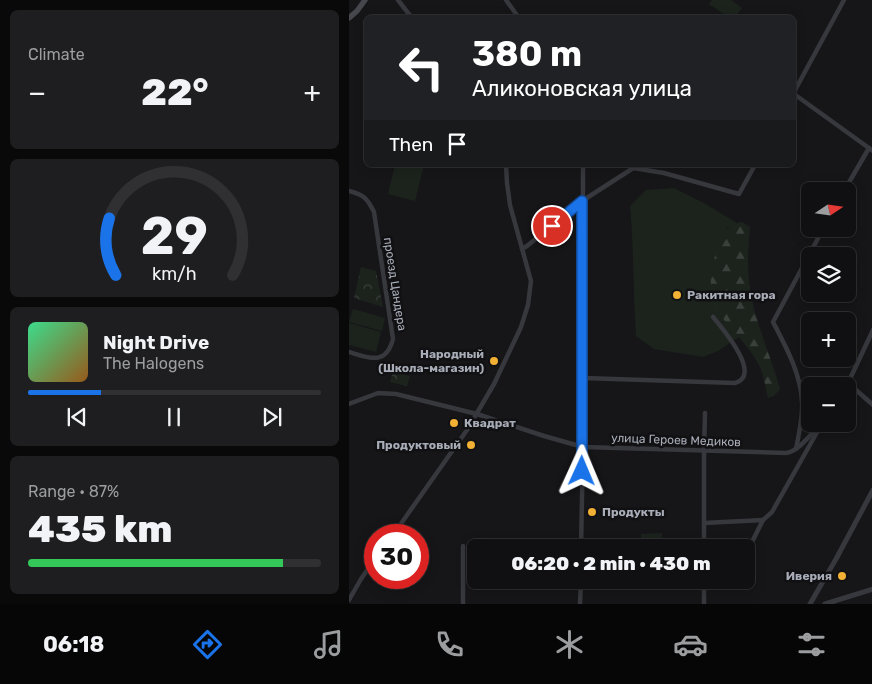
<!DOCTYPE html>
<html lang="en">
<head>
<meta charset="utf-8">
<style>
  body { margin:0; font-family:Rubik,sans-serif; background:#1e1e20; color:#f1f3f6; height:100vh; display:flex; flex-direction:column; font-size:19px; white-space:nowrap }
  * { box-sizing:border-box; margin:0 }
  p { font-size:16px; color:#9c9d9f }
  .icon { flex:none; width:28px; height:28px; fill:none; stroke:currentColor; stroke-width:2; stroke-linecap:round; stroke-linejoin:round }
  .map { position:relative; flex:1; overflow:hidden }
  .sheet { display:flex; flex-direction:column; gap:10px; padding:10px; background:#09090a; width:349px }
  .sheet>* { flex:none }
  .hud { position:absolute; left:15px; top:15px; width:432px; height:152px; border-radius:8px; box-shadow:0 2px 12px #0003,0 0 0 1px #303032; background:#202124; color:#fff; overflow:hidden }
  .needle { width:32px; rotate:77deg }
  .controls { position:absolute; left:452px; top:182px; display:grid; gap:10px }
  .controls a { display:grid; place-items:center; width:55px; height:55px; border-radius:8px; background:#101012; box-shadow:0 2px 12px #0003,0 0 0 1px #303032; font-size:25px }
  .speed { position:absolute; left:15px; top:524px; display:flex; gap:10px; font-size:25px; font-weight:700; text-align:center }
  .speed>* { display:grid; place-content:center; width:65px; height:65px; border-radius:50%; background:#101012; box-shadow:0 2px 12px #0003,0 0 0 1px #303032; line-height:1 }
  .speed .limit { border:8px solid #d22; background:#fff; color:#111 }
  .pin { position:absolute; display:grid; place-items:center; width:42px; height:42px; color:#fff; margin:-21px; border:2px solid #fff; border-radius:50%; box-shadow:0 1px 5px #0007 }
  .me { position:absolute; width:55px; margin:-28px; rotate:1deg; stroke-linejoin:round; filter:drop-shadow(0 0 4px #0008) }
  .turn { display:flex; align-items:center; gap:18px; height:105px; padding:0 25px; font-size:22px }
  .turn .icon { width:65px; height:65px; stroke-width:2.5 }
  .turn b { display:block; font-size:35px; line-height:42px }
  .then { display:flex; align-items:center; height:48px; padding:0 25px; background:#0003; gap:10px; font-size:19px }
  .big { font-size:38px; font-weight:800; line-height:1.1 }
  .sheet .tile { flex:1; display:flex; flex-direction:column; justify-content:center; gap:8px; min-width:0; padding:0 18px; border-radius:8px; background:#1e1e20 }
  .sheet .dial { align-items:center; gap:0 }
  .dial svg { height:130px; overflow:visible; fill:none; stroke:#303032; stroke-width:7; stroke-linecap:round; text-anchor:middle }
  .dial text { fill:#f1f3f6; stroke:none }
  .song { display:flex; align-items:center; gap:15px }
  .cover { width:60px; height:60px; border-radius:8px; background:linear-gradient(135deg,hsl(150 70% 55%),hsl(30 70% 35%)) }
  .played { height:5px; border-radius:2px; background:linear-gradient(90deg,#1a73e8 25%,#303032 25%) }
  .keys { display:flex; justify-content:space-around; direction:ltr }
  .heat { display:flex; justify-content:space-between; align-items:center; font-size:28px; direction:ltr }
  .charge { height:8px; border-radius:4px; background:linear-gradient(90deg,#34c759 87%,#303032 0) }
  .trip { position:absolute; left:118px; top:539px; width:288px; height:50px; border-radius:8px; background:#101012; box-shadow:0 2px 12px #0003,0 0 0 1px #303032; font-weight:800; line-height:50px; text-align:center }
  .menu { display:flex; height:80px; justify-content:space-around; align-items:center; background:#060607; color:#9c9d9f }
  .menu .icon { width:35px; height:35px }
  .menu .current { color:#1a73e8 }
  .menu b { font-size:22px; color:#f1f3f6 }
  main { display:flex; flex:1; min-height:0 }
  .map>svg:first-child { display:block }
  .green { fill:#1c231d }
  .forest { fill:url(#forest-firs) }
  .park { fill:url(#park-crowns) }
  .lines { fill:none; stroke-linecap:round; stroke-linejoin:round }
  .minor { stroke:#37383d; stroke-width:4.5 }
  .tertiary { stroke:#37383d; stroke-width:5 }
  .secondary { stroke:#45474d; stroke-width:5.5 }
  .route-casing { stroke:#114b97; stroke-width:12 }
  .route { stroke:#1a73e8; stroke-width:9 }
  .poi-dot { fill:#f2b134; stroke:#111113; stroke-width:2 }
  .labels { text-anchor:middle; stroke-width:5; stroke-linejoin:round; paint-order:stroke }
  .street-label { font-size:12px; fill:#a8adb8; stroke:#111113 }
  .poi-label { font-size:12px; font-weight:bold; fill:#a8adb8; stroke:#111113; text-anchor:start }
</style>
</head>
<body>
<main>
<section class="sheet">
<div class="tile"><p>Climate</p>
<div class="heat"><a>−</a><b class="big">22°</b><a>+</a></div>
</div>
<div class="tile dial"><svg viewBox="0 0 100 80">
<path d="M14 69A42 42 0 1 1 86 69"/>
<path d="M14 69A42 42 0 0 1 10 34" stroke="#1a73e8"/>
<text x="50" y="56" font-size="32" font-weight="700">29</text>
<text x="50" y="72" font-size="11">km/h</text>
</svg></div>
<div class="tile">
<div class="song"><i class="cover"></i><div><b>Night Drive</b><p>The Halogens</p></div></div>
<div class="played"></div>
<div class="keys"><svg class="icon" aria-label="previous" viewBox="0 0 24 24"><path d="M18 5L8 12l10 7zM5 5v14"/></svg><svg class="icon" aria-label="pause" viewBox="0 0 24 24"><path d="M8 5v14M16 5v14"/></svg><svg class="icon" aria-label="next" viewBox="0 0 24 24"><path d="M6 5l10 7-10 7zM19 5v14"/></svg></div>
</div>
<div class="tile"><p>Range · 87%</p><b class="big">435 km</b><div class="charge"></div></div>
</section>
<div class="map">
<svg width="524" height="604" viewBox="0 0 524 604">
  <defs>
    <pattern id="forest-firs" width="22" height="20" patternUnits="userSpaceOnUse" patternTransform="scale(1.25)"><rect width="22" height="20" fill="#1c231d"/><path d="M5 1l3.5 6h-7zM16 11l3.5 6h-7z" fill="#3a403c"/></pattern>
    <pattern id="park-crowns" width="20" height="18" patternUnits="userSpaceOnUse" patternTransform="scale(1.25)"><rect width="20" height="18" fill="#1c231d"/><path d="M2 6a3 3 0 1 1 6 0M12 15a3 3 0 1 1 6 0" fill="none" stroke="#3a403c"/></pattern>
  </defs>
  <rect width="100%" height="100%" fill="#161618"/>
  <!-- green -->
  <g class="green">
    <path d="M 363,0 L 382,0 L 393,8 L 386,17 L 379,17 L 360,4 Z"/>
    <path d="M 46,165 L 75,165 L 66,201 L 39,194 Z"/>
    <path d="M 325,188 L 355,203 L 388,223 L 378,228 L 379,324 L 390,337 L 369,351 L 354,357 L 305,349 L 287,336 C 284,293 285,249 281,206 L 297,190 Z"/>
    <path d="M 4,309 L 36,318 L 33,331 L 0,322 Z"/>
    <path d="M 0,323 L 32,332 L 27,352 L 0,345 Z"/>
    <path d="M 313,533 L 313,544 L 292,544 L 292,534 Z"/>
  </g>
  <!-- forest -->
  <path class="forest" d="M 393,222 L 401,227 C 399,248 398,268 401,289 C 406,323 422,356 431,389 L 425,396 L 419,398 C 416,387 415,375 410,365 C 402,350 391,338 380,326 C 356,298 359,276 370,243 C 374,232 380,224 393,222 Z"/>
  <!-- park -->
  <g class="park">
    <path d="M 12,267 L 27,271 L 34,307 L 5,298 Z"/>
    <path d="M 44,371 L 61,376 L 58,386 L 41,382 Z"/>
  </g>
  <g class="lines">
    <!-- minor -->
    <g class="minor">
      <path d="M 49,0 L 63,18"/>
      <path d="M 157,0 L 170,18"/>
      <path d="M 445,92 L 495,0"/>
      <path d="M 445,94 L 524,151"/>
      <path d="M 284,168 L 315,173 L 390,194 L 406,165"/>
      <path d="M 0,191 C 15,195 18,198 25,212 L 44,339 C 37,366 20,358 0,352"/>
      <path d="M 495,191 L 520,148"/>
      <path d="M 173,249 L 178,246 L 233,201 L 289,165"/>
      <path d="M 234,378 L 386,383 C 414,375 373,328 364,317"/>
      <path d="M 499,383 L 524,405"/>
      <path d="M 495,386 L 499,383 L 524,330"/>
      <path d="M 0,404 L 29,393 L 47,394 L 128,414 L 195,436 L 234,447 L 437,453 C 449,452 463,433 472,424"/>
      <path d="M 447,449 C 450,433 454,418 453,402 C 452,374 437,347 424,322 L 474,229"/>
      <path d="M 355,523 L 414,520"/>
      <path d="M 44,535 L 118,430 L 145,384 L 172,327 L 179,305 L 182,281 L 161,205 L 158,183 L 157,165"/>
      <path d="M 114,546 L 114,604"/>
      <path d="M 232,548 L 234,447 L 234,165"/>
      <path d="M 355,548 L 355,450 L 356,413"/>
      <path d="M 399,550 L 414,520 L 423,512 L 471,427"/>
      <path d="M 0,600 L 12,579 L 26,559"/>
      <path d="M 231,604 L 232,580"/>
      <path d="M 355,604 L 355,580"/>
    </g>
    <!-- tertiary -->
    <g class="tertiary">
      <path d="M 461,604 L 487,559 L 524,490"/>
      <path d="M 476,604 L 524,589"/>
    </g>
    <!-- secondary -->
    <path class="secondary" d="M 0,18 L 8,11 L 16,0"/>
  </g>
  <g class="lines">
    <!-- route casing -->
    <g class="route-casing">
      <path id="route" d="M 203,226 L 233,201 L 233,471"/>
    </g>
    <!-- route -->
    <use href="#route" class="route"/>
  </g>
  <!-- markers -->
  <g class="poi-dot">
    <circle cx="328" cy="295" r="5"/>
    <circle cx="145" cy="361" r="5"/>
    <circle cx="105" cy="423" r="5"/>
    <circle cx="122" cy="445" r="5"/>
    <circle cx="243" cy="512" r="5"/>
    <circle cx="493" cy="576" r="5"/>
  </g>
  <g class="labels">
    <!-- street labels -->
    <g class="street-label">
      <text transform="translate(46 284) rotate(81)" y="4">проезд Цандера</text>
      <text transform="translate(327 440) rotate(2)" y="4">улица Героев Медиков</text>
    </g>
    <!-- poi labels -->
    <g class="poi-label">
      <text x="338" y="299">Ракитная гора</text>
      <text x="135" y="358" text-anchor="end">Народный<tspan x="135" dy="14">(Школа-магазин)</tspan></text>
      <text x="115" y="427">Квадрат</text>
      <text x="112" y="449" text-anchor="end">Продуктовый</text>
      <text x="253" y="516">Продукты</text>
      <text x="483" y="580" text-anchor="end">Иверия</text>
    </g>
  </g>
</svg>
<div class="controls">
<a><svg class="needle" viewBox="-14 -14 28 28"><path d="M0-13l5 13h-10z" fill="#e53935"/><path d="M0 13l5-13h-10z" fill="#9c9d9f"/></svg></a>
<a><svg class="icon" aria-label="layers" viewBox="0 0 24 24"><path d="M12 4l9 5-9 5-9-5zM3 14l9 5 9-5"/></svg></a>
<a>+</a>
<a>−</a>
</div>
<div class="speed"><div class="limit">30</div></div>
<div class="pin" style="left:203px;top:226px;background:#d93025"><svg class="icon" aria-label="arrive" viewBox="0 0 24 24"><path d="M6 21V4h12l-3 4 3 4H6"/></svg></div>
<svg class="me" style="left:233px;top:471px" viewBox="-20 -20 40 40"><path d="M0-17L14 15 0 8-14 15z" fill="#1a73e8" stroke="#fff" stroke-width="4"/></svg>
<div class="trip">06:20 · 2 min · 430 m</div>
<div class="hud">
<div class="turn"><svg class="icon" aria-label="left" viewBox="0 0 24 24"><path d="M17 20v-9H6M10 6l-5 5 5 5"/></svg><div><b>380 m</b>Аликоновская улица</div></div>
<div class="then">Then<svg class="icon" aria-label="arrive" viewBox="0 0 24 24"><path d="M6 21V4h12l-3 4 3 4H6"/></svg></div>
</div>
</div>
</main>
<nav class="menu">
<b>06:18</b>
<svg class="icon current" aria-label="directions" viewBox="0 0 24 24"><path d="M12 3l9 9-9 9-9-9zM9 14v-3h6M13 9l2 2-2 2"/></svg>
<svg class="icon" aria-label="music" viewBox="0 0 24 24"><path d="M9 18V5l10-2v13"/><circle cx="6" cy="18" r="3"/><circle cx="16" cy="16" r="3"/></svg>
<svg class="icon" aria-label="phone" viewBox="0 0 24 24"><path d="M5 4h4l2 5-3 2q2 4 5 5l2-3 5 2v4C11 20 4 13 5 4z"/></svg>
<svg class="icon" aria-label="climate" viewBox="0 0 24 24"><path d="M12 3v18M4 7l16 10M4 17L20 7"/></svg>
<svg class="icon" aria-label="car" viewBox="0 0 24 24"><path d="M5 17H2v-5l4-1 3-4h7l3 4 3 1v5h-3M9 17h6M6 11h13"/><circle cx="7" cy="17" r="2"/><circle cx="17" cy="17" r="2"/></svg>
<svg class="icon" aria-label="filters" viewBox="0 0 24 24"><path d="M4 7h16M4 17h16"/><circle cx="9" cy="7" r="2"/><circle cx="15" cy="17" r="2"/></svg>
</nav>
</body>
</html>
